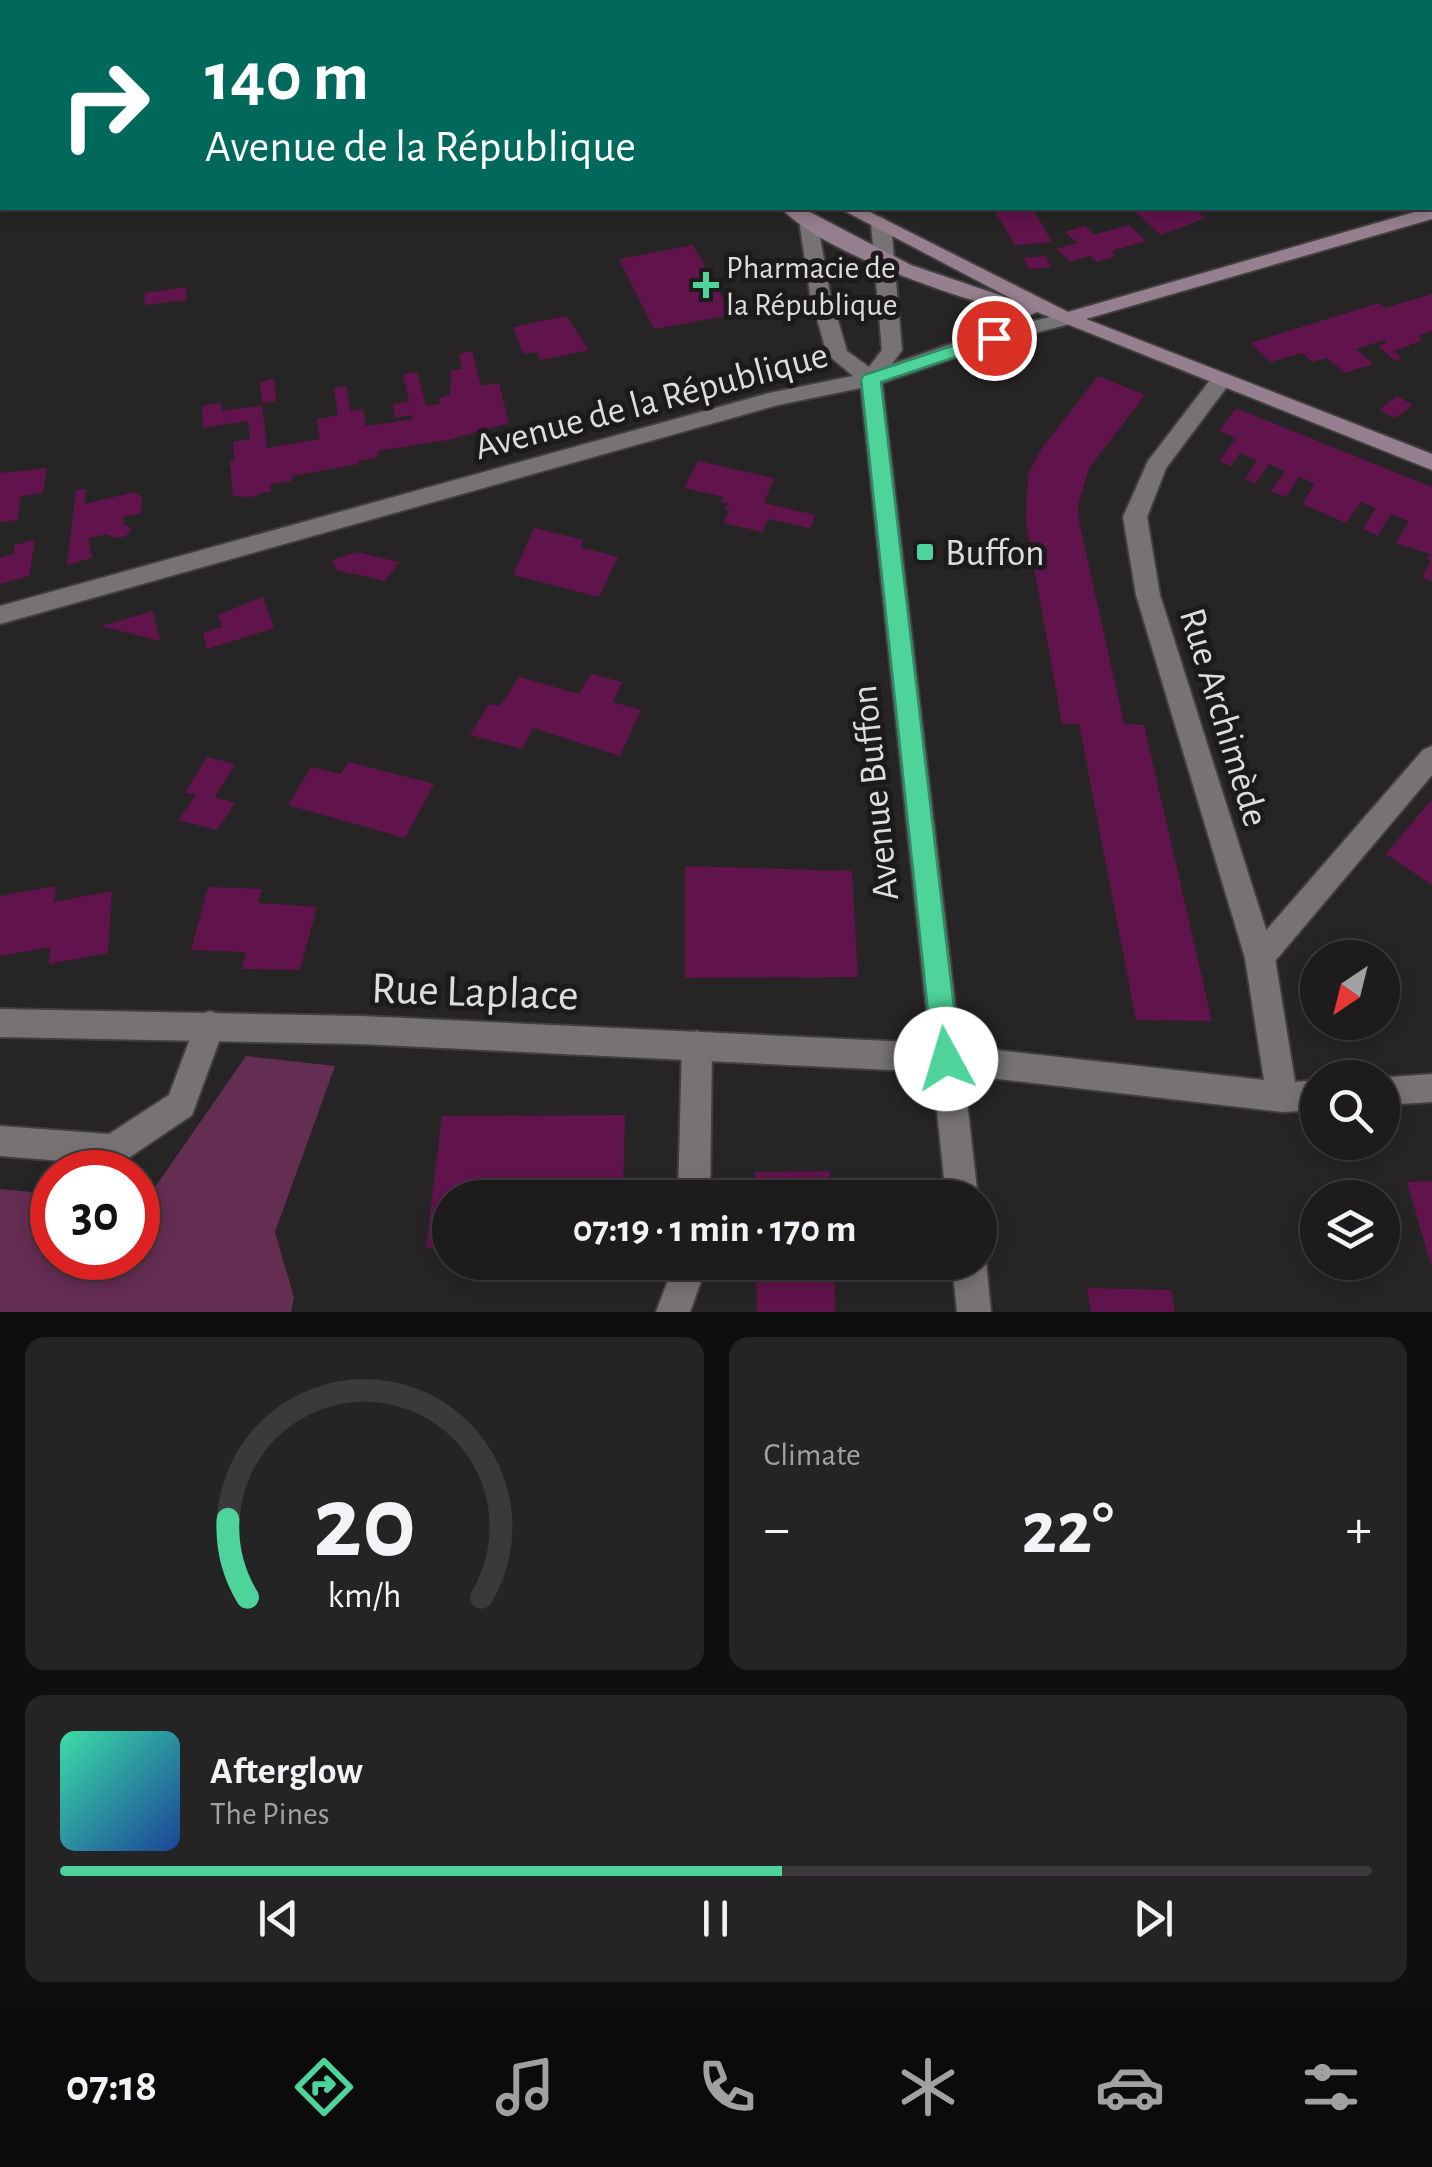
<!DOCTYPE html>
<html lang="en">
<head>
<meta charset="utf-8">
<style>
  body { margin:0; font-family:"Alegreya Sans",sans-serif; background:#252425; color:#f1f3f6; height:100vh; display:flex; flex-direction:column; font-size:38px; white-space:nowrap }
  * { box-sizing:border-box; margin:0 }
  p { font-size:32px; color:#a0a1a3 }
  .icon { flex:none; width:55px; height:55px; fill:none; stroke:currentColor; stroke-width:2; stroke-linecap:round; stroke-linejoin:round }
  .map { position:relative; height:1312px; overflow:hidden }
  .drawer { display:flex; flex-direction:column; gap:25px; padding:25px; background:#100f0f; flex:1 }
  .drawer>* { flex:none }
  .guide { position:absolute; left:0px; top:0px; width:1432px; height:210px; box-shadow:0 5px 15px #0003,0 0 0 2px #3b393b; background:#00695c; color:#fff; overflow:hidden }
  .needle { width:65px; rotate:215deg }
  .fabs { position:absolute; left:1300px; top:940px; display:grid; gap:20px }
  .fabs a { display:grid; place-items:center; width:100px; height:100px; border-radius:50%; background:#1d1b1c; box-shadow:0 5px 15px #0003,0 0 0 2px #3b393b; font-size:50px }
  .speed { position:absolute; left:30px; top:1150px; display:flex; gap:20px; font-size:50px; font-weight:700; text-align:center }
  .speed>* { display:grid; place-content:center; width:130px; height:130px; border-radius:50%; background:#1d1b1c; box-shadow:0 5px 15px #0003,0 0 0 2px #3b393b; line-height:1 }
  .speed .limit { border:15px solid #d22; background:#fff; color:#111 }
  .pin { position:absolute; display:grid; place-items:center; width:85px; height:85px; color:#fff; margin:-42px; border:5px solid #fff; border-radius:50%; box-shadow:0 2px 10px #0007 }
  .me { position:absolute; width:110px; margin:-55px; rotate:354deg; stroke-linejoin:round; filter:drop-shadow(0 0 8px #0008) }
  .turn { display:flex; align-items:center; gap:35px; height:210px; padding:0 40px; font-size:45px }
  .turn .icon { width:130px; height:130px; stroke-width:2.5 }
  .turn b { display:block; font-size:70px; line-height:85px }
  .big { font-size:75px; font-weight:700; line-height:1.1 }
  .drawer .card { flex:1; display:flex; flex-direction:column; justify-content:center; gap:15px; min-width:0; padding:0 35px; border-radius:20px; background:#252425 }
  .drawer .dial { align-items:center; gap:0 }
  .dial svg { height:260px; overflow:visible; fill:none; stroke:#3b393b; stroke-width:7; stroke-linecap:round; text-anchor:middle }
  .dial text { fill:#f1f3f6; stroke:none }
  .song { display:flex; align-items:center; gap:30px }
  .cover { width:120px; height:120px; border-radius:15px; background:linear-gradient(135deg,hsl(160 70% 55%),hsl(220 70% 35%)) }
  .played { height:10px; border-radius:5px; background:linear-gradient(90deg,#4ed39a 55%,#3b393b 55%) }
  .keys { display:flex; justify-content:space-around; direction:ltr }
  .heat { display:flex; justify-content:space-between; align-items:center; font-size:55px; direction:ltr }
  .drawer .tiles { flex:1; display:grid; gap:25px; grid-template-columns:1fr 1fr }
  .card:last-child { grid-column:span 2 }
  .trip { position:absolute; left:432px; top:1180px; width:565px; height:100px; border-radius:50px; background:#1d1b1c; box-shadow:0 5px 15px #0003,0 0 0 2px #3b393b; font-weight:700; line-height:100px; text-align:center }
  .tabs { display:flex; height:160px; justify-content:space-around; align-items:center; background:#0c0b0b; color:#a0a1a3 }
  .tabs .icon { width:70px; height:70px }
  .tabs .selected { color:#4ed39a }
  .tabs b { font-size:45px; color:#f1f3f6 }
  .map>svg:first-child { display:block }
  .green { fill:#642d52 }
  .building { fill:#61144c }
  .lines { fill:none; stroke-linecap:round; stroke-linejoin:round }
  .lane-casing { stroke:#413f40; stroke-width:4 }
  .street-casing { stroke:#413f40; stroke-width:4 }
  .secondary-casing { stroke:#413f40; stroke-width:4 }
  .lane { fill:#777375; fill-rule:evenodd }
  .street { fill:#777375; fill-rule:evenodd }
  .secondary { fill:#967f8e; fill-rule:evenodd }
  .route { fill:#4ed39a; stroke:#338964; stroke-width:2.5 }
  .poi-dot { fill:#4ed39a; stroke:#1d1a1c; stroke-width:4 }
  .labels { text-anchor:middle; stroke-width:10; stroke-linejoin:round; paint-order:stroke }
  .far-poi-label { font-size:32px; fill:#dedcdd; stroke:#1d1a1c; text-anchor:start }
  .street-label { font-size:38px; fill:#dedcdd; stroke:#1d1a1c }
  .poi-label { font-size:38px; fill:#dedcdd; stroke:#1d1a1c; text-anchor:start }
  .near-street-label { font-size:45px; fill:#dedcdd; stroke:#1d1a1c }
</style>
</head>
<body>
<div class="map">
<svg width="1432" height="1312" viewBox="0 0 1432 1312">
  <rect width="100%" height="100%" fill="#272425"/>
  <!-- green -->
  <path class="green" d="M 246,1056 L 335,1066 L 275,1232 L 294,1297 L 291,1312 L 0,1312 L 0,1189 L 52,1194 L 52,1258 L 138,1258 L 138,1195 L 151,1193 Z"/>
  <!-- building -->
  <g class="building">
    <path d="M 993,208 L 1032,208 L 1052,242 L 1015,245 Z"/>
    <path d="M 1131,208 L 1193,208 L 1205,218 L 1161,235 Z"/>
    <path d="M 1129,225 L 1146,241 L 1111,251 L 1116,256 L 1097,262 L 1090,256 L 1070,261 L 1056,249 L 1077,243 L 1065,232 L 1085,226 L 1094,235 Z"/>
    <path d="M 693,245 L 732,315 L 654,329 L 619,259 Z"/>
    <path d="M 1046,256 L 1051,267 L 1029,269 L 1023,258 Z"/>
    <path d="M 186,287 L 187,300 L 144,305 L 145,293 Z"/>
    <path d="M 1432,294 L 1432,331 L 1417,336 L 1423,340 L 1394,351 L 1402,358 L 1395,361 L 1378,346 L 1387,342 L 1385,340 L 1356,349 L 1373,364 L 1345,373 L 1327,358 L 1312,362 L 1302,353 L 1271,362 L 1250,343 L 1379,303 L 1385,308 Z"/>
    <path d="M 566,316 L 589,350 L 541,360 L 537,352 L 523,354 L 513,327 Z"/>
    <path d="M 472,351 L 481,386 L 499,383 L 509,423 L 448,440 L 377,451 L 378,457 L 358,461 L 359,464 L 292,476 L 292,481 L 270,484 L 271,491 L 251,497 L 233,496 L 230,462 L 234,461 L 233,442 L 250,439 L 248,421 L 203,428 L 202,406 L 221,403 L 222,411 L 262,405 L 267,448 L 320,439 L 317,419 L 338,415 L 334,388 L 347,386 L 350,411 L 363,409 L 366,426 L 413,419 L 412,415 L 395,418 L 393,404 L 409,401 L 403,374 L 417,372 L 426,406 L 440,404 L 439,398 L 450,395 L 451,370 L 462,369 L 459,354 Z"/>
    <path d="M 1098,376 L 1145,395 L 1089,468 L 1078,505 L 1079,522 L 1124,724 L 1144,725 L 1212,1021 L 1136,1020 L 1079,724 L 1062,724 L 1026,522 L 1028,474 L 1042,448 Z"/>
    <path d="M 274,379 L 276,401 L 262,403 L 260,382 Z"/>
    <path d="M 1397,396 L 1413,405 L 1395,418 L 1379,410 Z"/>
    <path d="M 1236,408 L 1432,487 L 1432,581 L 1422,577 L 1431,561 L 1427,559 L 1430,554 L 1396,543 L 1409,521 L 1391,514 L 1378,536 L 1363,529 L 1376,508 L 1361,502 L 1346,523 L 1302,504 L 1315,484 L 1299,477 L 1286,497 L 1271,491 L 1285,471 L 1269,464 L 1255,484 L 1245,479 L 1257,460 L 1240,453 L 1231,466 L 1219,461 L 1236,438 L 1219,431 Z"/>
    <path d="M 698,461 L 774,478 L 764,503 L 815,515 L 810,528 L 768,519 L 763,532 L 724,523 L 729,510 L 725,510 L 728,503 L 721,502 L 724,497 L 684,488 Z"/>
    <path d="M 47,468 L 43,493 L 21,496 L 17,520 L 0,522 L 0,473 Z"/>
    <path d="M 86,489 L 84,504 L 135,492 L 142,497 L 141,514 L 124,516 L 123,524 L 130,527 L 130,533 L 123,537 L 113,538 L 108,534 L 88,538 L 92,558 L 67,565 L 76,490 Z"/>
    <path d="M 534,528 L 584,540 L 580,547 L 618,557 L 599,597 L 513,575 Z"/>
    <path d="M 35,540 L 29,576 L 0,584 L 0,558 L 14,554 L 14,545 Z"/>
    <path d="M 357,552 L 399,562 L 385,581 L 336,570 L 332,560 Z"/>
    <path d="M 263,597 L 274,628 L 207,649 L 203,633 L 222,627 L 218,615 Z"/>
    <path d="M 153,611 L 160,641 L 101,626 Z"/>
    <path d="M 591,674 L 622,682 L 613,702 L 641,710 L 620,756 L 533,728 L 522,749 L 470,735 L 489,704 L 500,706 L 519,677 L 579,694 Z"/>
    <path d="M 207,757 L 235,764 L 215,797 L 235,803 L 217,830 L 178,820 L 196,795 L 185,793 Z"/>
    <path d="M 349,762 L 434,784 L 405,838 L 288,805 L 311,767 L 341,774 Z"/>
    <path d="M 1432,799 L 1432,885 L 1386,854 Z"/>
    <path d="M 685,866 L 852,871 L 858,977 L 685,978 Z"/>
    <path d="M 56,886 L 54,902 L 112,891 L 108,953 L 49,964 L 50,947 L 0,956 L 0,896 Z"/>
    <path d="M 208,887 L 262,889 L 258,903 L 317,907 L 300,970 L 242,969 L 246,952 L 191,950 Z"/>
    <path d="M 625,1115 L 623,1198 L 450,1198 L 450,1249 L 426,1248 L 442,1116 Z"/>
    <path d="M 830,1171 L 831,1198 L 755,1198 L 755,1172 Z"/>
    <path d="M 1432,1181 L 1432,1264 L 1431,1265 L 1407,1182 Z"/>
    <path d="M 756,1262 L 834,1262 L 835,1312 L 757,1312 Z"/>
    <path d="M 1087,1288 L 1171,1290 L 1175,1312 L 1091,1312 Z"/>
  </g>
  <g class="lines">
    <!-- lane casing -->
    <g class="lane-casing">
      <g id="lane">
        <path d="M 1334,0 L 1353,0 L 1354,2 L 1336,2 Z"/>
        <path d="M 1371,0 L 1394,0 L 1395,2 L 1373,2 Z"/>
        <rect x="1430" y="5" width="2" height="10"/>
        <path d="M 1432,746 L 1432,775 L 1270,967 L 1260,971 L 1250,967 L 1245,958 L 1250,949 L 1423,750 Z"/>
        <path d="M 210,1011 L 221,1015 L 225,1025 L 192,1115 L 124,1161 L 113,1165 L 0,1156 L 0,1126 L 109,1134 L 169,1095 L 199,1015 Z"/>
        <path d="M 697,1031 L 708,1035 L 712,1045 L 710,1198 L 678,1198 L 682,1045 L 686,1035 Z"/>
        <path d="M 675,1262 L 708,1262 L 690,1312 L 656,1312 Z"/>
      </g>
    </g>
    <!-- street casing -->
    <g class="street-casing">
      <g id="street">
        <path d="M 147,0 L 166,0 L 167,2 L 149,2 Z"/>
        <rect x="0" y="74" width="2" height="10"/>
        <path d="M 808,214 L 817,220 L 830,294 L 847,351 L 869,367 L 882,350 L 871,223 L 881,217 L 891,223 L 902,350 L 892,364 L 986,332 L 1067,313 L 1077,319 L 1074,323 L 999,342 L 882,383 L 960,1046 L 1264,1080 L 1245,958 L 1136,595 L 1123,517 L 1148,461 L 1214,375 L 1221,373 L 1232,380 L 1166,468 L 1147,517 L 1160,595 L 1275,958 L 1295,1082 L 1318,1080 L 1318,1110 L 1282,1112 L 964,1075 L 978,1198 L 946,1198 L 933,1072 L 361,1044 L 0,1037 L 0,1009 L 361,1016 L 930,1043 L 861,388 L 778,405 L 0,624 L 0,606 L 769,393 L 853,376 L 827,354 L 810,294 L 799,220 Z"/>
        <path d="M 1432,1074 L 1432,1102 L 1382,1105 L 1382,1078 L 1379,1078 Z"/>
        <path d="M 980,1250 L 986,1262 L 991,1312 L 957,1312 L 952,1262 L 980,1262 Z"/>
      </g>
    </g>
    <!-- secondary casing -->
    <g class="secondary-casing">
      <g id="secondary">
        <path d="M 390,0 L 410,0 L 411,2 L 392,2 Z"/>
        <path d="M 1432,207 L 1432,219 L 1086,319 L 1432,454 L 1432,470 L 1037,312 L 1028,316 C 964,300 825,255 781,208 L 802,208 L 911,265 L 1014,300 L 839,208 L 862,208 L 1068,312 Z"/>
      </g>
    </g>
    <!-- lane -->
    <use href="#lane" class="lane"/>
    <!-- street -->
    <use href="#street" class="street"/>
    <!-- secondary -->
    <use href="#secondary" class="secondary"/>
  </g>
  <!-- route -->
  <path class="route" d="M 994,332 L 1003,338 L 1000,342 L 881,382 L 960,1059 L 956,1068 L 946,1072 L 937,1068 L 933,1059 L 861,379 L 864,375 Z"/>
  <!-- markers -->
  <g class="poi-dot">
    <path d="M701 270h10v10h10v10h-10v10h-10v-10h-10v-10h10z"/>
    <rect x="915" y="542" width="20" height="20" rx="5"/>
  </g>
  <g class="labels">
    <!-- far-poi labels -->
    <g class="far-poi-label">
      <text x="726" y="278">Pharmacie de<tspan x="726" dy="37">la République</tspan></text>
    </g>
    <!-- street labels -->
    <g class="street-label">
      <text transform="translate(651 400) rotate(-15)" y="13">Avenue de la République</text>
      <text transform="translate(1225 717) rotate(73)" y="13">Rue Archimède</text>
      <text transform="translate(874 793) rotate(-96)" y="13">Avenue Buffon</text>
    </g>
    <!-- poi labels -->
    <g class="poi-label">
      <text x="945" y="565">Buffon</text>
    </g>
    <!-- near-street labels -->
    <g class="near-street-label">
      <text transform="translate(475 990) rotate(2)" y="16">Rue Laplace</text>
    </g>
  </g>
</svg>
<div class="fabs">
<a><svg class="needle" viewBox="-14 -14 28 28"><path d="M0-13l5 13h-10z" fill="#e53935"/><path d="M0 13l5-13h-10z" fill="#a0a1a3"/></svg></a>
<a><svg class="icon" aria-label="search" viewBox="0 0 24 24"><circle cx="10" cy="10" r="6"/><path d="M15 15l6 6"/></svg></a>
<a><svg class="icon" aria-label="layers" viewBox="0 0 24 24"><path d="M12 4l9 5-9 5-9-5zM3 14l9 5 9-5"/></svg></a>
</div>
<div class="speed"><div class="limit">30</div></div>
<div class="pin" style="left:994px;top:338px;background:#d93025"><svg class="icon" aria-label="arrive" viewBox="0 0 24 24"><path d="M6 21V4h12l-3 4 3 4H6"/></svg></div>
<svg class="me" style="left:946px;top:1059px" viewBox="-20 -20 40 40"><circle r="19" fill="#fff"/><path d="M0-13L10 11 0 6-10 11z" fill="#4ed39a"/></svg>
<div class="trip">07:19 · 1 min · 170 m</div>
<div class="guide">
<div class="turn"><svg class="icon" aria-label="right" viewBox="0 0 24 24"><path d="M7 20v-9h11M14 6l5 5-5 5"/></svg><div><b>140 m</b>Avenue de la République</div></div>
</div>
</div>
<section class="drawer">
<div class="tiles">
<div class="card dial"><svg viewBox="0 0 100 80">
<path d="M14 69A42 42 0 1 1 86 69"/>
<path d="M14 69A42 42 0 0 1 8 45" stroke="#4ed39a"/>
<text x="50" y="56" font-size="32" font-weight="700">20</text>
<text x="50" y="72" font-size="11">km/h</text>
</svg></div>
<div class="card"><p>Climate</p>
<div class="heat"><a>−</a><b class="big">22°</b><a>+</a></div>
</div>
<div class="card">
<div class="song"><i class="cover"></i><div><b>Afterglow</b><p>The Pines</p></div></div>
<div class="played"></div>
<div class="keys"><svg class="icon" aria-label="previous" viewBox="0 0 24 24"><path d="M18 5L8 12l10 7zM5 5v14"/></svg><svg class="icon" aria-label="pause" viewBox="0 0 24 24"><path d="M8 5v14M16 5v14"/></svg><svg class="icon" aria-label="next" viewBox="0 0 24 24"><path d="M6 5l10 7-10 7zM19 5v14"/></svg></div>
</div>
</div>
</section>
<nav class="tabs">
<b>07:18</b>
<svg class="icon selected" aria-label="directions" viewBox="0 0 24 24"><path d="M12 3l9 9-9 9-9-9zM9 14v-3h6M13 9l2 2-2 2"/></svg>
<svg class="icon" aria-label="music" viewBox="0 0 24 24"><path d="M9 18V5l10-2v13"/><circle cx="6" cy="18" r="3"/><circle cx="16" cy="16" r="3"/></svg>
<svg class="icon" aria-label="phone" viewBox="0 0 24 24"><path d="M5 4h4l2 5-3 2q2 4 5 5l2-3 5 2v4C11 20 4 13 5 4z"/></svg>
<svg class="icon" aria-label="climate" viewBox="0 0 24 24"><path d="M12 3v18M4 7l16 10M4 17L20 7"/></svg>
<svg class="icon" aria-label="car" viewBox="0 0 24 24"><path d="M5 17H2v-5l4-1 3-4h7l3 4 3 1v5h-3M9 17h6M6 11h13"/><circle cx="7" cy="17" r="2"/><circle cx="17" cy="17" r="2"/></svg>
<svg class="icon" aria-label="filters" viewBox="0 0 24 24"><path d="M4 7h16M4 17h16"/><circle cx="9" cy="7" r="2"/><circle cx="15" cy="17" r="2"/></svg>
</nav>
</body>
</html>
